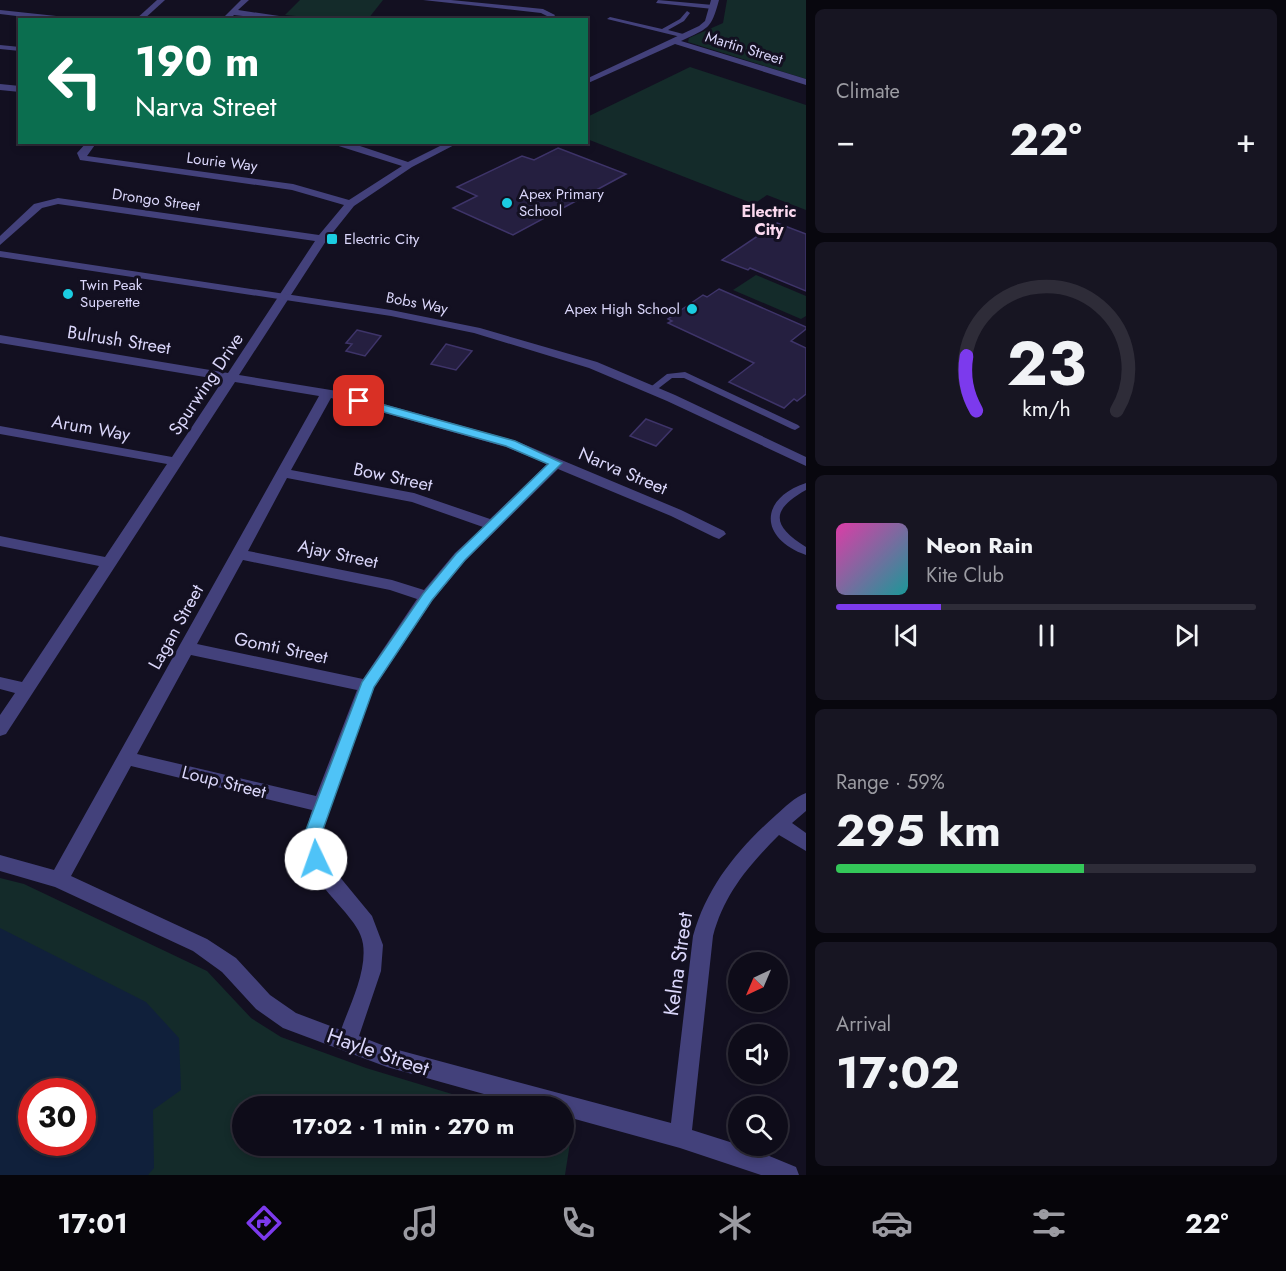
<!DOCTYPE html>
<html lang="en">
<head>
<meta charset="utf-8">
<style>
  body { margin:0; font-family:Jost,sans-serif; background:#171522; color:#f1f3f6; height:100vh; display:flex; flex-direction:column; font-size:22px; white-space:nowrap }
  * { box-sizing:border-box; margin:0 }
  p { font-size:20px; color:#9b9ba2 }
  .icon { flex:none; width:33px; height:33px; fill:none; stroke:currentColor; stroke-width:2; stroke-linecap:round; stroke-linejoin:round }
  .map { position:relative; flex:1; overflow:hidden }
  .drawer { display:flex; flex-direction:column; gap:9px; padding:9px; background:#08070e; width:480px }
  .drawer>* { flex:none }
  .guide { position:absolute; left:18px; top:18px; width:570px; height:126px; border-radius:0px; box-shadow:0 3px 9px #0003,0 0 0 2px #2e2c38; background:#0b6e4f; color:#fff; overflow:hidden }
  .needle { width:39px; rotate:224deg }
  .buttons { position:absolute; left:728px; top:952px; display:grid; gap:12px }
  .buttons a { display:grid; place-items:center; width:60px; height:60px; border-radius:50%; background:#0e0c19; box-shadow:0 3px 9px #0003,0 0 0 2px #2e2c38; font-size:30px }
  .speed { position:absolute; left:18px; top:1078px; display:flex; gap:12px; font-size:30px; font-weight:700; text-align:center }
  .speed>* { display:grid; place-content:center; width:78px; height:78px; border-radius:50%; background:#0e0c19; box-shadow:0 3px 9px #0003,0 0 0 2px #2e2c38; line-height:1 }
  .speed .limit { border:9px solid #d22; background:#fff; color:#111 }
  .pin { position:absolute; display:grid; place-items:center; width:51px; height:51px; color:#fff; margin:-26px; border-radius:12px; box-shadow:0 3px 9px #0006 }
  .me { position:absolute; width:66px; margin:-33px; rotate:357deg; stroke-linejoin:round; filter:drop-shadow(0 0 4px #0008) }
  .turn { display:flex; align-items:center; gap:21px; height:126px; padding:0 18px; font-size:27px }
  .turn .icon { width:78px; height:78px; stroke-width:2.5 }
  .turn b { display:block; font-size:42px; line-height:51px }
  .big { font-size:45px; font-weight:700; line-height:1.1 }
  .drawer .widget { flex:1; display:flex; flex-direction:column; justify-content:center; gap:9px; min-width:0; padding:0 21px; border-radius:9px; background:#171522 }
  .drawer .dial { align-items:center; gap:0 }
  .dial svg { height:156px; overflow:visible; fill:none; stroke:#2e2c38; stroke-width:7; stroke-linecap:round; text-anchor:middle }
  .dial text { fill:#f1f3f6; stroke:none }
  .song { display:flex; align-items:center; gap:18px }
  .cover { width:72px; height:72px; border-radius:9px; background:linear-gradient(135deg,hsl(320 70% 55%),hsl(180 70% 35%)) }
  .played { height:6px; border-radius:3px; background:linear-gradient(90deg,#7c3aed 25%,#2e2c38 25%) }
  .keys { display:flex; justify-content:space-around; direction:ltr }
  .heat { display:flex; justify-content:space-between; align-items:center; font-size:33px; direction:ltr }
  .charge { height:9px; border-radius:4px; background:linear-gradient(90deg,#34c759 59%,#2e2c38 0) }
  .trip { position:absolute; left:232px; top:1096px; width:342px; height:60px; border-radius:30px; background:#0e0c19; box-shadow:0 3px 9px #0003,0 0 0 2px #2e2c38; font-weight:700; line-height:60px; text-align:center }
  .tab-bar { display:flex; height:96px; justify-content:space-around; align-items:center; background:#06050a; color:#9b9ba2 }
  .tab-bar .icon { width:42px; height:42px }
  .tab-bar .active { color:#7c3aed }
  .tab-bar b { font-size:27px; color:#f1f3f6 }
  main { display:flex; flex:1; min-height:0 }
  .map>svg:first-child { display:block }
  .green { fill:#142b2a; fill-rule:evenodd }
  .water { fill:#10203b; fill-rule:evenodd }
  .building { fill:#251f40; stroke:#3e3469; stroke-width:1.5 }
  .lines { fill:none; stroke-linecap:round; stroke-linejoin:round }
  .service { fill:#43417b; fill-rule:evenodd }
  .minor { fill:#43417b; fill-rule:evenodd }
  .tertiary { fill:#43417b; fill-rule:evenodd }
  .route { fill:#4fc3f7; stroke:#337fa1; stroke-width:1.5 }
  .poi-dot { fill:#1bcde1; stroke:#131021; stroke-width:2 }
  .labels { text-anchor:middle; stroke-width:6; stroke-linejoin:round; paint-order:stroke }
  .far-street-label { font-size:15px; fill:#dad6fa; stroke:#131021 }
  .far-poi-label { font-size:15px; fill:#dad6fa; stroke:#131021; text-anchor:start }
  .far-neighbourhood-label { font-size:16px; font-weight:bold; fill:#fad8ee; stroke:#131021 }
  .street-label { font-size:18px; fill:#dad6fa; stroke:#131021 }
  .near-street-label { font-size:21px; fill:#dad6fa; stroke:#131021 }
</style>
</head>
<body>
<main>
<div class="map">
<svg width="806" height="1175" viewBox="0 0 806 1175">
  <rect width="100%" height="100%" fill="#131021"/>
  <!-- green -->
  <g class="green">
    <path d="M 300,0 L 383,0 L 368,19 L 329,19 L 285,15 Z"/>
    <path d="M 727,0 L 806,0 L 806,79 L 688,42 L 689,38 L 723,23 Z"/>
    <path d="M 690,67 L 806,105 L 806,210 L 767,195 L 754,204 L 587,139 L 587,117 Z"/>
    <path d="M 756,275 L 806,296 L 806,316 L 801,319 L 733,290 Z"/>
    <path d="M 0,878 L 24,884 L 207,971 L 251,1018 L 281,1037 L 366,1068 L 495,1107 L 243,1107 L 243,1146 L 564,1146 L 564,1128 L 572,1130 L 565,1175 L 0,1175 ZM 32,1092 L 82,1092 L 82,1143 L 32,1143 Z"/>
  </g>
  <!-- water -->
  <path class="water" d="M 0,928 L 146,1002 L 179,1038 L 181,1090 L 153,1110 L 154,1168 L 148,1175 L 0,1175 ZM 32,1092 L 82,1092 L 82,1143 L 32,1143 Z"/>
  <!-- building -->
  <g class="building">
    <path d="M 558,148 L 626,174 L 513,235 L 453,208 L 477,196 L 457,187 L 522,156 L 534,160 Z"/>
    <path d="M 777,223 L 806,234 L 806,291 L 750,268 L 748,270 L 722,260 Z"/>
    <path d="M 719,289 L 806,327 L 806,329 L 791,341 L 806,348 L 806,394 L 797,401 L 794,399 L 784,408 L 729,382 L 754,363 L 668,323 L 672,321 L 668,319 L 703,295 L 707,297 Z"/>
    <path d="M 357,330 L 381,336 L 365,356 L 346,351 L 352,344 L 346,343 Z"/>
    <path d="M 446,344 L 472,351 L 456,370 L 431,364 Z"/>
    <path d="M 646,419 L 672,429 L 656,446 L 630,436 Z"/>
  </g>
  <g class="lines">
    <!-- service -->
    <g class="service">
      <path d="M 658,0 L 713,5 L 716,7 L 713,9 L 656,3 Z"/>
      <path d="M 687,11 L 690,13 L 684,21 L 668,30 L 687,35 L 688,36 L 685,38 L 607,19 L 610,17 L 662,29 L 680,19 Z"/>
      <path d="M 685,372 L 798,425 L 800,427 L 795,430 L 792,429 L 684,378 L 672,378 L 655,391 L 649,391 L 648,389 L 667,374 Z"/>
      <path d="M 806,483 L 806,490 C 770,510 772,526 806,547 L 806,555 C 760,539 758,499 806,483 Z"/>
    </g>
    <!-- minor -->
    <g class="minor">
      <path d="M 157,0 L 165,0 L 143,20 L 135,20 Z"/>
      <path d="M 241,0 L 249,0 L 238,10 L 306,20 L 278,20 L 234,15 L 229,20 L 221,20 Z"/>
      <path d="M 423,0 L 451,0 L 543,9 L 555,15 L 552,20 L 544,20 L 547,16 L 541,13 Z"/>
      <path d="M 711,0 L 719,0 C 711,30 708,28 681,41 L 806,79 L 806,85 L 675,44 L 586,84 L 586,79 L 699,26 L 705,21 Z"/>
      <path d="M 0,10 L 75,18 L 78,20 L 49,20 L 0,14 Z"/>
      <path d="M 0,45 L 20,47 L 20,51 L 0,49 Z"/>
      <path d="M 0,84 L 20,86 L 20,92 L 0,90 Z"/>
      <path d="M 87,142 L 97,142 L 87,156 L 293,184 L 349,200 L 402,166 L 326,142 L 357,145 L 408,162 L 448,142 L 460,142 L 412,167 L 354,206 L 326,241 L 239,375 L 337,391 L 516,441 L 681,510 L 724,531 L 726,534 L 719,539 L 714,537 L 671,516 L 558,469 L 465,561 L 432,601 L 374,688 L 331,805 L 322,835 L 325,859 L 372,916 L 383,945 L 381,971 L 359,1036 L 387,1047 L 671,1123 L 693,936 C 707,886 738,849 776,815 C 785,807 795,797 806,793 L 806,811 L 792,823 L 806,833 L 806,851 L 779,835 C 749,865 724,894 713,936 L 692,1130 L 752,1149 L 796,1167 L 799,1175 L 761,1175 L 680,1148 L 564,1116 L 564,1107 L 531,1107 L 387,1067 L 283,1028 L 256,1009 L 222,972 L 193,951 L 55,887 L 0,871 L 0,855 L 54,870 L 319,396 L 235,382 L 6,734 L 0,736 L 0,715 L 15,693 L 0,689 L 0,677 L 22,682 L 99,566 L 0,546 L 0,536 L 105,557 L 167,464 L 0,434 L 0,426 L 172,457 L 223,380 L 0,343 L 0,335 L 228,373 L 315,241 L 58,204 L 42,208 L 0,245 L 0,236 L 34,204 L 58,198 L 319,235 L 344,205 L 292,190 L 80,160 L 77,153 ZM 331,398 L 506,447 L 547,464 L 490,519 L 414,493 L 291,470 ZM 287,478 L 412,502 L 483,527 L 455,553 L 424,590 L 392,580 L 248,551 ZM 243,560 L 390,590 L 417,599 L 363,679 L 197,644 ZM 191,655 L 357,690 L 316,796 L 137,754 ZM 131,766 L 312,810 C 295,863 313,874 345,912 C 353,922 361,931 363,944 C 367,972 350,1004 341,1030 L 296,1013 L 270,995 L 236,958 L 207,939 L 71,876 Z"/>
    </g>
    <!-- tertiary -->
    <path class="tertiary" d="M 0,251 L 391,310 L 480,328 L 597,362 L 675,395 L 806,457 L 806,466 L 667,401 L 589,368 L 474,333 L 391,316 L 0,257 Z"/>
  </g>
  <!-- route -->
  <path class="route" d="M 359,398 L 515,441 L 562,463 L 465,560 L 432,600 L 374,687 L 321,835 L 324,859 L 322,864 L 316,866 L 310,864 L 304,835 L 362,682 L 423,594 L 456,554 L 548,464 L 506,446 L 355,404 L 355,399 Z"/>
  <!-- markers -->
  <g class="poi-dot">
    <circle cx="507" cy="203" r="6"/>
    <rect x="326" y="233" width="12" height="12" rx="3"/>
    <circle cx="68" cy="294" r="6"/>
    <circle cx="692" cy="309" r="6"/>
  </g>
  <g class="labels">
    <!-- far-street labels -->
    <g class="far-street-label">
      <text transform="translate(744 48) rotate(17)" y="5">Martin Street</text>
      <text transform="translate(222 162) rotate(7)" y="5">Lourie Way</text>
      <text transform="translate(156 200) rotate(8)" y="5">Drongo Street</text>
      <text transform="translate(417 303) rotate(11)" y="5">Bobs Way</text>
    </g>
    <!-- far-poi labels -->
    <g class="far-poi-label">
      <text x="519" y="199">Apex Primary<tspan x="519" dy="17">School</tspan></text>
      <text x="344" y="244">Electric City</text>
      <text x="80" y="290">Twin Peak<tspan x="80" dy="17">Superette</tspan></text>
      <text x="680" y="314" text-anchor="end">Apex High School</text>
    </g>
    <!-- far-neighbourhood labels -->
    <g class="far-neighbourhood-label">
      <text x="769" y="217">Electric<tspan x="769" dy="18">City</tspan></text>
    </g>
    <!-- street labels -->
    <g class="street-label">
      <text transform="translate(119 340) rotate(9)" y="6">Bulrush Street</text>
      <text transform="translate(206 384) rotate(-56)" y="6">Spurwing Drive</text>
      <text transform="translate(91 428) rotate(10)" y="6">Arum Way</text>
      <text transform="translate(623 471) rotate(23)" y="6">Narva Street</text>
      <text transform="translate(393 477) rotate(12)" y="6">Bow Street</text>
      <text transform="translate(338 554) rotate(12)" y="6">Ajay Street</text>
      <text transform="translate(176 627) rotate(-61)" y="6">Lagan Street</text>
      <text transform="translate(281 648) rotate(12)" y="6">Gomti Street</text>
      <text transform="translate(224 782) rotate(14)" y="6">Loup Street</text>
    </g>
    <!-- near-street labels -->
    <g class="near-street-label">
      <text transform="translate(678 964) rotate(-82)" y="7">Kelna Street</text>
      <text transform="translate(378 1052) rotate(19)" y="7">Hayle Street</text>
    </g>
  </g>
</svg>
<div class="buttons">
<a><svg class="needle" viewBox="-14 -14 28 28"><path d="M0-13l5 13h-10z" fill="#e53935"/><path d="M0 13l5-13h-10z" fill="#9b9ba2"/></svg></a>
<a><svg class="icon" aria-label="sound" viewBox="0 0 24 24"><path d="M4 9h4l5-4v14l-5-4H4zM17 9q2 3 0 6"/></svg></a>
<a><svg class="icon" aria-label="search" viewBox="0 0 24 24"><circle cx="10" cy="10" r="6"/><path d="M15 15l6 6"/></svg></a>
</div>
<div class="speed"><div class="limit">30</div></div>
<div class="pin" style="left:359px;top:401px;background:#d93025"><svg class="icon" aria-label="arrive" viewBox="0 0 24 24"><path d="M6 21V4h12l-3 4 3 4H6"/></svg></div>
<svg class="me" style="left:316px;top:859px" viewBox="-20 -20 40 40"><circle r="19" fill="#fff"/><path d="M0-13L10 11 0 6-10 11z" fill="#4fc3f7"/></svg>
<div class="trip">17:02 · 1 min · 270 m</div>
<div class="guide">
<div class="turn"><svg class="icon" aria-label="left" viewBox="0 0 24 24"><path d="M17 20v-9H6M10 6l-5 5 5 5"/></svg><div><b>190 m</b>Narva Street</div></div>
</div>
</div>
<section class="drawer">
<div class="widget"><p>Climate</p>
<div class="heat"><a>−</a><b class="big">22°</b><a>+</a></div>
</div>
<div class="widget dial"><svg viewBox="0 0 100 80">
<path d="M14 69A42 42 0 1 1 86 69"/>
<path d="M14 69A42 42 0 0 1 9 41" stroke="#7c3aed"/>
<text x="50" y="56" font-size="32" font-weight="700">23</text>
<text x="50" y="72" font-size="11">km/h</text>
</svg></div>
<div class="widget">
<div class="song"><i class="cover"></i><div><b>Neon Rain</b><p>Kite Club</p></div></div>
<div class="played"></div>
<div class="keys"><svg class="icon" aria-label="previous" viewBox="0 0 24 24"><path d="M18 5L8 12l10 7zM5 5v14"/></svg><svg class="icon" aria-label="pause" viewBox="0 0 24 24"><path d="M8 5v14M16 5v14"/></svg><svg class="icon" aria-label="next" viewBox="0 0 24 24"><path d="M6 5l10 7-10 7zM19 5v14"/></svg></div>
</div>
<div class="widget"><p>Range · 59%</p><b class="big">295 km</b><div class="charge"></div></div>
<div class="widget"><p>Arrival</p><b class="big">17:02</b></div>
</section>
</main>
<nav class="tab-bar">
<b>17:01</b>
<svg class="icon active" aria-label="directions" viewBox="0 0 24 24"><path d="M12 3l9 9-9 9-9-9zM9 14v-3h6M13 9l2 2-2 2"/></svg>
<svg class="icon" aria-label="music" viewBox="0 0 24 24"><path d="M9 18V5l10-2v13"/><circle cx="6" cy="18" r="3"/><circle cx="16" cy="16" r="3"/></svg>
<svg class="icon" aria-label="phone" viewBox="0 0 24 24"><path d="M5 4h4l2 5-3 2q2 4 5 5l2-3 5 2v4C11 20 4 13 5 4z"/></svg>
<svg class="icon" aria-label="climate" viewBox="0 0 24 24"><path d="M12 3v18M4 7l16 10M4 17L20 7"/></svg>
<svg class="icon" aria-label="car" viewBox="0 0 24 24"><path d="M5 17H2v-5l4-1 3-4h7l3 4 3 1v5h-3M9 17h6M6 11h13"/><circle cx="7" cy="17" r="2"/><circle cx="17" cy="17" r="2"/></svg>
<svg class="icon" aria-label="filters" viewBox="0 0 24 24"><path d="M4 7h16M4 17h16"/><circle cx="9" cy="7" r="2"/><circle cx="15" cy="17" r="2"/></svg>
<b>22°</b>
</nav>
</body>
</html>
